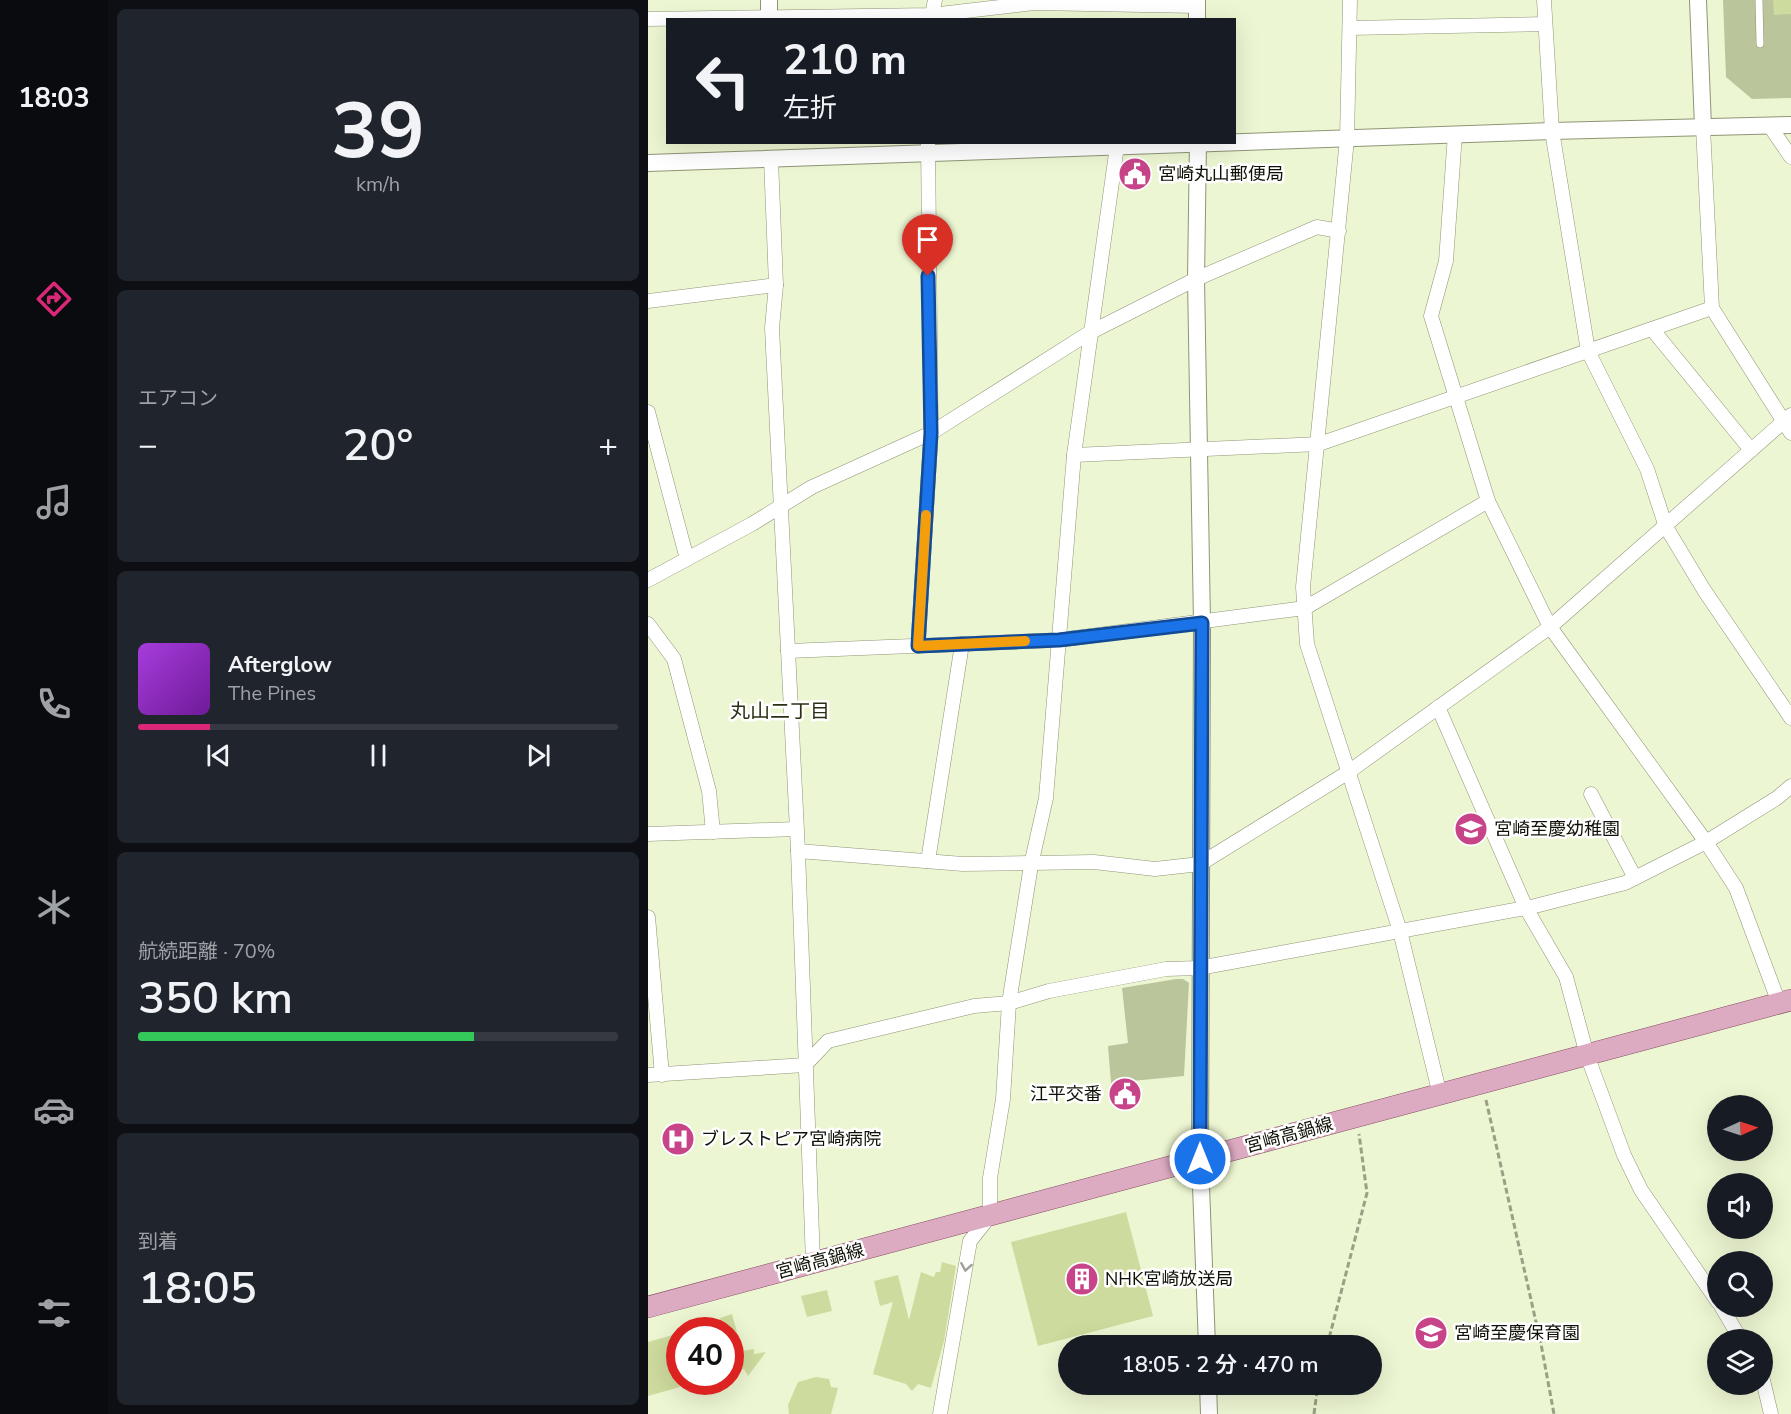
<!DOCTYPE html>
<html lang="ja">
<head>
<meta charset="utf-8">
<style>
  body { margin:0; font-family:"Nunito Sans","Noto Sans JP",sans-serif; background:#20242c; color:#f1f3f6; height:100vh; display:flex; flex-direction:column; font-size:22px; white-space:nowrap }
  * { box-sizing:border-box; margin:0 }
  p { font-size:20px; color:#9ea1a6 }
  .icon { flex:none; width:33px; height:33px; fill:none; stroke:currentColor; stroke-width:2; stroke-linecap:round; stroke-linejoin:round }
  .map { position:relative; flex:1; overflow:hidden }
  .sheet { display:flex; flex-direction:column; gap:9px; padding:9px; background:#0d0f14; width:540px }
  .sheet>* { flex:none }
  .guide { position:absolute; left:18px; top:18px; width:570px; height:126px; border-radius:0px; box-shadow:0 6px 24px #0002; background:#171b24; color:#f1f3f6; overflow:hidden }
  .needle { width:39px; rotate:87deg }
  .controls { position:absolute; left:1059px; top:1095px; display:grid; gap:12px }
  .controls a { display:grid; place-items:center; width:66px; height:66px; border-radius:50%; background:#171b24; box-shadow:0 6px 24px #0002; font-size:30px }
  .speed { position:absolute; left:18px; top:1317px; display:flex; gap:12px; font-size:30px; font-weight:700; text-align:center }
  .speed>* { display:grid; place-content:center; width:78px; height:78px; border-radius:50%; background:#171b24; box-shadow:0 6px 24px #0002; line-height:1 }
  .speed .limit { border:9px solid #d22; background:#fff; color:#111 }
  .pin { position:absolute; display:grid; place-items:center; width:51px; height:51px; color:#fff; margin:-62px -26px; border-radius:50% 50% 50% 0; rotate:-45deg; box-shadow:0 0 6px #0007 }
  .pin .icon { rotate:45deg }
  .me { position:absolute; width:66px; margin:-33px; rotate:0deg; stroke-linejoin:round; filter:drop-shadow(0 0 4px #0008) }
  .turn { display:flex; align-items:center; gap:21px; height:126px; padding:0 18px; font-size:27px }
  .turn .icon { width:78px; height:78px; stroke-width:2.5 }
  .turn b { display:block; font-size:42px; line-height:51px }
  .big { font-size:45px; font-weight:600; line-height:1.1 }
  .sheet .tile { flex:1; display:flex; flex-direction:column; justify-content:center; gap:9px; min-width:0; padding:0 21px; border-radius:9px; background:#20242c }
  .sheet .dial { align-items:center; gap:0 }
  .dial b { font-size:78px; line-height:1 }
  .song { display:flex; align-items:center; gap:18px }
  .cover { width:72px; height:72px; border-radius:9px; background:linear-gradient(135deg,hsl(280 70% 55%),hsl(280 70% 35%)) }
  .played { height:6px; border-radius:3px; background:linear-gradient(90deg,#db2777 15%,#363941 15%) }
  .keys { display:flex; justify-content:space-around; direction:ltr }
  .heat { display:flex; justify-content:space-between; align-items:center; font-size:33px; direction:ltr }
  .charge { height:9px; border-radius:4px; background:linear-gradient(90deg,#34c759 70%,#363941 0) }
  .trip { position:absolute; left:410px; top:1335px; width:324px; height:60px; border-radius:30px; background:#171b24; box-shadow:0 6px 24px #0002; font-weight:600; line-height:60px; text-align:center }
  main { display:flex; flex:1; min-height:0 }
  .tabs { display:flex; flex-direction:column; width:108px; justify-content:space-around; align-items:center; background:#090b0e; color:#9ea1a6 }
  .tabs .icon { width:42px; height:42px }
  .tabs .on { color:#db2777 }
  .tabs b { font-size:27px; color:#f1f3f6 }
  .map>svg:first-child { display:block }
  .green { fill:#bbc59b }
  .building { fill:#cedb9e }
  .lines { fill:none; stroke-linecap:round; stroke-linejoin:round }
  .service-casing { stroke:#8e9575; stroke-width:8 }
  .minor-casing { stroke:#8e9575; stroke-width:15 }
  .tertiary-casing { stroke:#8e9575; stroke-width:18 }
  .primary-casing { stroke:#854f64; stroke-width:22 }
  .path { stroke:#99a085; stroke-width:3; stroke-dasharray:6 3; stroke-linecap:butt }
  .service { stroke:#fff; stroke-width:7 }
  .minor { stroke:#fff; stroke-width:14 }
  .tertiary { stroke:#fff; stroke-width:16 }
  .primary { stroke:#dcaac1; stroke-width:21 }
  .oneway { stroke:#9fa09b }
  .route-casing { stroke:#114b97; stroke-width:15 }
  .route { stroke:#1a73e8; stroke-width:10 }
  .slow { stroke:#f59e0b; stroke-width:10 }
  .labels { text-anchor:middle; stroke-width:5; stroke-linejoin:round; paint-order:stroke }
  .poi-label { font-size:18px; fill:#0f1106; stroke:#fff; text-anchor:start }
  .street-label { font-size:18px; fill:#0f1106; stroke:#fff }
  .neighbourhood-label { font-size:20px; fill:#2b3013; stroke:#fff }
</style>
</head>
<body>
<main>
<nav class="tabs">
<b>18:03</b>
<svg class="icon on" aria-label="directions" viewBox="0 0 24 24"><path d="M12 3l9 9-9 9-9-9zM9 14v-3h6M13 9l2 2-2 2"/></svg>
<svg class="icon" aria-label="music" viewBox="0 0 24 24"><path d="M9 18V5l10-2v13"/><circle cx="6" cy="18" r="3"/><circle cx="16" cy="16" r="3"/></svg>
<svg class="icon" aria-label="phone" viewBox="0 0 24 24"><path d="M5 4h4l2 5-3 2q2 4 5 5l2-3 5 2v4C11 20 4 13 5 4z"/></svg>
<svg class="icon" aria-label="climate" viewBox="0 0 24 24"><path d="M12 3v18M4 7l16 10M4 17L20 7"/></svg>
<svg class="icon" aria-label="car" viewBox="0 0 24 24"><path d="M5 17H2v-5l4-1 3-4h7l3 4 3 1v5h-3M9 17h6M6 11h13"/><circle cx="7" cy="17" r="2"/><circle cx="17" cy="17" r="2"/></svg>
<svg class="icon" aria-label="filters" viewBox="0 0 24 24"><path d="M4 7h16M4 17h16"/><circle cx="9" cy="7" r="2"/><circle cx="15" cy="17" r="2"/></svg>
</nav>
<section class="sheet">
<div class="tile dial"><b>39</b><p>km/h</p></div>
<div class="tile"><p>エアコン</p>
<div class="heat"><a>−</a><b class="big">20°</b><a>+</a></div>
</div>
<div class="tile">
<div class="song"><i class="cover"></i><div><b>Afterglow</b><p>The Pines</p></div></div>
<div class="played"></div>
<div class="keys"><svg class="icon" aria-label="previous" viewBox="0 0 24 24"><path d="M18 5L8 12l10 7zM5 5v14"/></svg><svg class="icon" aria-label="pause" viewBox="0 0 24 24"><path d="M8 5v14M16 5v14"/></svg><svg class="icon" aria-label="next" viewBox="0 0 24 24"><path d="M6 5l10 7-10 7zM19 5v14"/></svg></div>
</div>
<div class="tile"><p>航続距離 · 70%</p><b class="big">350 km</b><div class="charge"></div></div>
<div class="tile"><p>到着</p><b class="big">18:05</b></div>
</section>
<div class="map">
<svg width="1143" height="1414" viewBox="0 0 1143 1414">
  <rect width="100%" height="100%" fill="#edf6d2"/>
  <!-- green -->
  <g class="green">
    <path d="M 1075,0 L 1143,0 L 1143,98 L 1104,99 L 1078,77 Z"/>
    <path d="M 528,979 L 535,979 L 541,983 L 536,1076 L 463,1083 L 460,1046 L 480,1043 L 474,988 Z"/>
  </g>
  <!-- building -->
  <g class="building">
    <path d="M 1125,0 L 1143,0 L 1143,14 L 1126,15 Z"/>
    <path d="M 501,164 L 502,183 L 473,184 L 475,165 Z"/>
    <path d="M 489,1086 L 491,1101 L 467,1102 L 463,1087 Z"/>
    <path d="M 478,1212 L 505,1316 L 390,1346 L 363,1242 Z"/>
    <path d="M 294,1262 L 308,1266 L 296,1341 L 283,1388 L 270,1384 L 264,1391 L 258,1384 L 225,1374 L 245,1302 L 232,1306 L 226,1281 L 250,1275 L 261,1320 L 273,1272 L 286,1277 L 288,1272 L 292,1272 Z"/>
    <path d="M 179,1290 L 184,1311 L 159,1317 L 153,1296 Z"/>
    <path d="M 84,1314 L 94,1351 L 106,1349 L 106,1354 L 118,1352 L 100,1376 L 96,1369 L 82,1373 L 82,1330 L 75,1330 L 72,1318 Z"/>
    <path d="M 32,1333 L 32,1354 L 24,1355 L 32,1387 L 0,1396 L 0,1342 Z"/>
    <path d="M 168,1377 L 181,1379 L 183,1387 L 190,1388 L 183,1414 L 141,1414 L 140,1405 L 150,1382 Z"/>
  </g>
  <g class="lines">
    <!-- service casing -->
    <g class="service-casing">
      <path id="service" d="M 1111,0 L 1112,44"/>
    </g>
    <!-- minor casing -->
    <g class="minor-casing">
      <g id="minor">
        <path d="M 702,0 L 699,139 L 655,587 L 659,644 L 752,931 L 792,1095"/>
        <path d="M 896,0 L 904,131 L 940,351 L 999,469 L 1018,527 L 1056,590 L 1143,718"/>
        <path d="M 0,19 L 283,15 L 386,3 L 549,6"/>
        <path d="M 283,20 L 287,0"/>
        <path d="M 702,28 L 897,24"/>
        <path d="M 1121,125 L 1143,157"/>
        <path d="M 1055,127 L 1064,308 L 1143,433"/>
        <path d="M 807,134 L 798,261 L 783,316 L 840,501 L 902,627 L 1058,842 L 1088,888 L 1131,1003"/>
        <path d="M 123,159 L 128,285 L 124,328 L 150,851 L 165,1262"/>
        <path d="M 0,301 L 128,285"/>
        <path d="M 1004,329 L 1103,450"/>
        <path d="M 0,412 L 39,559"/>
        <path d="M 426,455 L 671,444 L 1064,308"/>
        <path d="M 0,580 L 104,524 L 164,487 L 283,433 L 441,333 L 548,279 L 669,227 L 691,231"/>
        <path d="M 0,624 L 26,659 L 61,791 L 65,832"/>
        <path d="M 270,646 L 283,433 L 280,142"/>
        <path d="M 140,651 L 411,640 L 657,608 L 840,501"/>
        <path d="M 790,707 L 878,908 L 918,977 L 939,1055 L 976,1155 L 993,1190 L 1070,1302"/>
        <path d="M 943,794 L 987,878"/>
        <path d="M 0,834 L 148,829"/>
        <path d="M 150,851 L 315,864 L 446,862 L 507,869 L 552,864 L 699,773 L 902,627 L 1143,415"/>
        <path d="M 280,861 L 314,644"/>
        <path d="M 0,917 L 14,1075"/>
        <path d="M 0,1075 L 157,1065 L 180,1041 L 326,1006 L 361,1003 L 401,991 L 518,969 L 551,968 L 883,907 L 977,883 L 1058,842 L 1129,798 L 1143,786"/>
        <path d="M 1073,1306 L 1093,1340"/>
        <path d="M 1114,1376 L 1123,1414"/>
        <path d="M 292,1414 L 322,1241 L 342,1216 L 342,1178 L 355,1099 L 361,1003 L 383,865 L 398,798 L 426,455 L 469,146"/>
      </g>
    </g>
    <!-- tertiary casing -->
    <g class="tertiary-casing">
      <g id="tertiary">
        <path d="M 121,0 L 121,20"/>
        <path d="M 549,0 L 549,20"/>
        <path d="M 1050,0 L 1055,127"/>
        <path d="M 550,142 L 548,279 L 554,623 L 552,1159 L 559,1346"/>
        <path d="M 0,163 L 904,131 L 1143,125"/>
        <path d="M 560,1384 L 561,1414"/>
      </g>
    </g>
    <!-- primary casing -->
    <g class="primary-casing">
      <path id="primary" d="M 0,1307 L 1143,1000"/>
    </g>
    <!-- path -->
    <g class="path">
      <path d="M 838,1100 L 893,1344 L 906,1414"/>
      <path d="M 679,1346 L 719,1193 L 711,1134"/>
      <path d="M 666,1414 L 670,1384"/>
    </g>
    <!-- service -->
    <use href="#service" class="service"/>
    <!-- minor -->
    <use href="#minor" class="minor"/>
    <!-- tertiary -->
    <use href="#tertiary" class="tertiary"/>
    <!-- primary -->
    <use href="#primary" class="primary"/>
  </g>
  <!-- one-way arrows -->
  <defs><path id="oneway-chevron" d="M-2-3.5L2.5 0L-2 3.5" fill="none" stroke-width="1.6" stroke-linecap="round" stroke-linejoin="round" transform="scale(1.5)"/></defs>
  <use class="oneway" href="#oneway-chevron" transform="translate(318 1267) rotate(100)"/>
  <g class="lines">
    <!-- route casing -->
    <g class="route-casing">
      <path id="route" d="M 280,276 L 283,433 L 270,646 L 411,640 L 554,623 L 552,1159"/>
    </g>
    <!-- route -->
    <use href="#route" class="route"/>
    <!-- slow -->
    <path class="slow" d="M 278,515 L 270,646 L 377,641"/>
  </g>
  <!-- icons -->
  <defs>
    <g id="civic-disc" transform="scale(1.725)"><circle r="9.5" fill="#c84489" stroke="#fff"/><path d="M-.6-6.5H3V-4.5H.6V-3L4-1V1h2V6H-6V1h2V-1L-.6-3ZM-1.2 2.5V6h2.4V2.5Z" fill="#fff"/></g>
    <g id="school-disc" transform="scale(1.725)"><circle r="9.5" fill="#c84489" stroke="#fff"/><path d="M0-5L7-2L0 1L-7-2ZM-4 1L0 2.5L4 1V4Q0 6-4 4Z" fill="#fff"/></g>
    <g id="hospital-disc" transform="scale(1.725)"><circle r="9.5" fill="#c84489" stroke="#fff"/><path d="M-5-5h3v3.5h4V-5h3V5h-3V1.5h-4V5h-3Z" fill="#fff"/></g>
    <g id="building-disc" transform="scale(1.725)"><circle r="9.5" fill="#c84489" stroke="#fff"/><path d="M-4-6H4V6H1V3H-1V6H-4ZM-2.5-4.3h1.7v1.8h-1.7ZM.8-4.3h1.7v1.8H.8ZM-2.5-1h1.7V.8h-1.7ZM.8-1h1.7V.8H.8Z" fill="#fff"/></g>
  </defs>
  <g fill-rule="evenodd">
    <use href="#civic-disc" x="487" y="174"/>
    <use href="#school-disc" x="823" y="829"/>
    <use href="#civic-disc" x="477" y="1094"/>
    <use href="#hospital-disc" x="30" y="1139"/>
    <use href="#building-disc" x="434" y="1279"/>
    <use href="#school-disc" x="783" y="1333"/>
  </g>
  <g class="labels">
    <!-- poi labels -->
    <g class="poi-label">
      <text x="510" y="180">宮崎丸山郵便局</text>
      <text x="846" y="835">宮崎至慶幼稚園</text>
      <text x="454" y="1100" text-anchor="end">江平交番</text>
      <text x="53" y="1145">ブレストピア宮崎病院</text>
      <text x="457" y="1285">NHK宮崎放送局</text>
      <text x="806" y="1339">宮崎至慶保育園</text>
    </g>
    <!-- street labels -->
    <g class="street-label">
      <text transform="translate(641 1135) rotate(-15)" y="6">宮崎高鍋線</text>
      <text transform="translate(172 1261) rotate(-15)" y="6">宮崎高鍋線</text>
    </g>
    <!-- neighbourhood labels -->
    <g class="neighbourhood-label">
      <text x="132" y="718">丸山二丁目</text>
    </g>
  </g>
</svg>
<div class="controls">
<a><svg class="needle" viewBox="-14 -14 28 28"><path d="M0-13l5 13h-10z" fill="#e53935"/><path d="M0 13l5-13h-10z" fill="#9ea1a6"/></svg></a>
<a><svg class="icon" aria-label="sound" viewBox="0 0 24 24"><path d="M4 9h4l5-4v14l-5-4H4zM17 9q2 3 0 6"/></svg></a>
<a><svg class="icon" aria-label="search" viewBox="0 0 24 24"><circle cx="10" cy="10" r="6"/><path d="M15 15l6 6"/></svg></a>
<a><svg class="icon" aria-label="layers" viewBox="0 0 24 24"><path d="M12 4l9 5-9 5-9-5zM3 14l9 5 9-5"/></svg></a>
</div>
<div class="speed"><div class="limit">40</div></div>
<div class="pin" style="left:280px;top:276px;background:#d93025"><svg class="icon" aria-label="arrive" viewBox="0 0 24 24"><path d="M6 21V4h12l-3 4 3 4H6"/></svg></div>
<svg class="me" style="left:552px;top:1159px" viewBox="-20 -20 40 40"><circle r="17" fill="#1a73e8" stroke="#fff" stroke-width="3"/><path d="M0-11L8 9 0 5-8 9z" fill="#fff"/></svg>
<div class="trip">18:05 · 2 分 · 470 m</div>
<div class="guide">
<div class="turn"><svg class="icon" aria-label="left" viewBox="0 0 24 24"><path d="M17 20v-9H6M10 6l-5 5 5 5"/></svg><div><b>210 m</b>左折</div></div>
</div>
</div>
</main>
</body>
</html>
